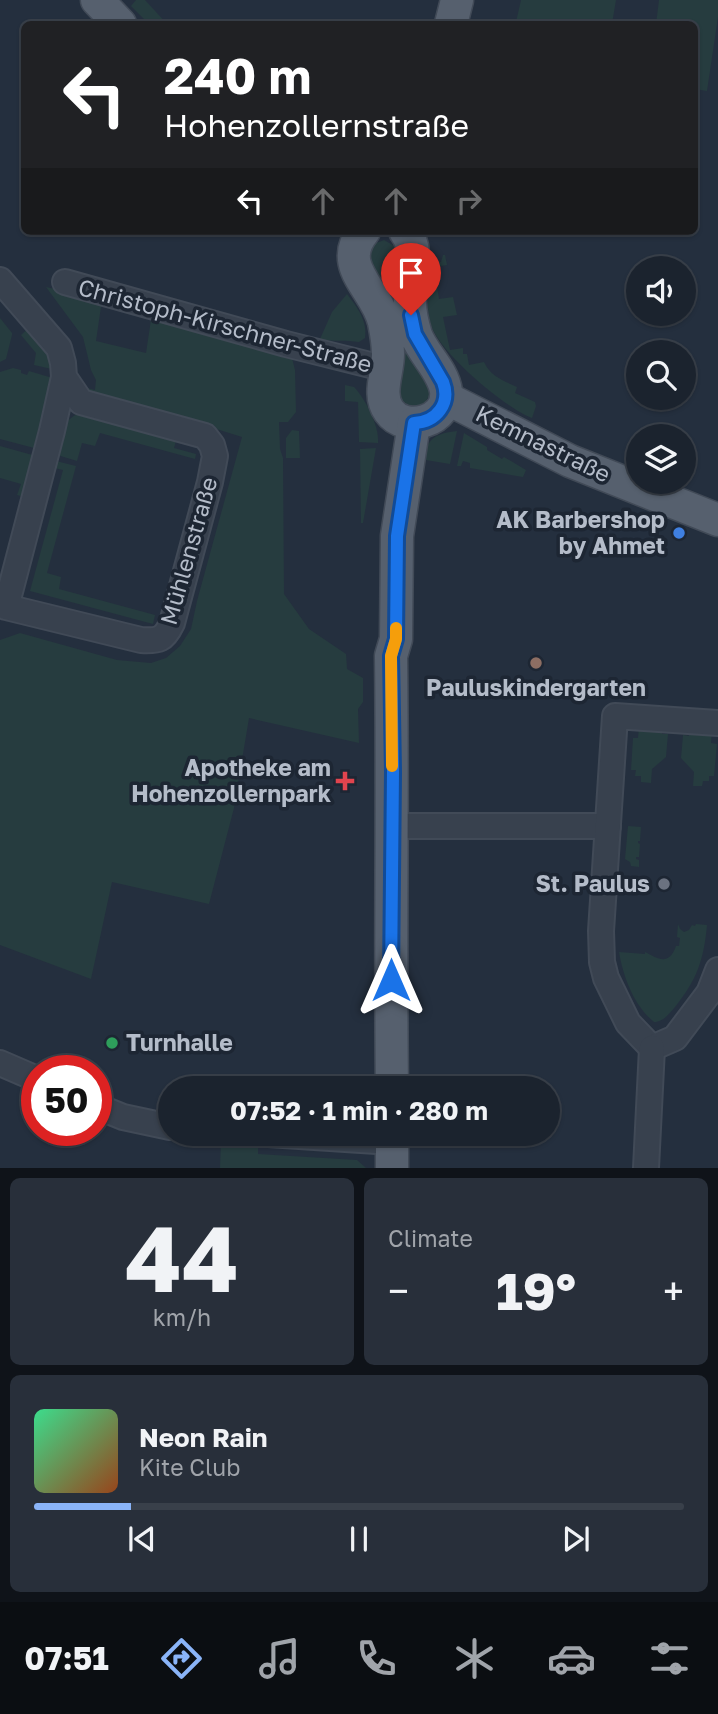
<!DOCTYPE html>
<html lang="en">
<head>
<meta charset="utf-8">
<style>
  body { margin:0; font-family:"Golos Text",sans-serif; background:#282f3a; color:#f1f3f6; height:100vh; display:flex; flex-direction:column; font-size:26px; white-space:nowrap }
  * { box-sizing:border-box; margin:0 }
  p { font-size:23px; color:#a0a4aa }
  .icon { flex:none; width:38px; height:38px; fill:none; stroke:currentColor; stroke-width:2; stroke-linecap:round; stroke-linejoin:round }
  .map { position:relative; height:1168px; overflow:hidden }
  .details { display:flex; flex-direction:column; gap:10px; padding:10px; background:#0f1319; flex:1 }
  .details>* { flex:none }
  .guide { position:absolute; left:21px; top:21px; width:677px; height:214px; border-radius:10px; box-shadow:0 2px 5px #0004,0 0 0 2px #39404a; background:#202124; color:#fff; overflow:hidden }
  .fabs { position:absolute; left:626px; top:256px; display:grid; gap:14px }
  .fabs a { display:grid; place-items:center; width:70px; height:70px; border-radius:50%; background:#1b232e; box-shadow:0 2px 5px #0004,0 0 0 2px #39404a; font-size:35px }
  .speed { position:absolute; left:21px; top:1055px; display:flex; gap:14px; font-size:35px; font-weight:700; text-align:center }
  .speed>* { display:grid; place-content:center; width:91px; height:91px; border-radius:50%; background:#1b232e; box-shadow:0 2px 5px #0004,0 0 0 2px #39404a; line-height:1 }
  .speed .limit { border:10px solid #d22; background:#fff; color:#111 }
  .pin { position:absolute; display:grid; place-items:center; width:60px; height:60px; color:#fff; margin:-72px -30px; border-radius:50% 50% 50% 0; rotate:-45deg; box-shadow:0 0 7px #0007 }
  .pin .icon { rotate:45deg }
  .me { position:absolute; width:77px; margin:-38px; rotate:0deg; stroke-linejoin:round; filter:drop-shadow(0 0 5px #0008) }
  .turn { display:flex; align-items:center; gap:24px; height:147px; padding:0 28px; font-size:32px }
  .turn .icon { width:91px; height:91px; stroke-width:2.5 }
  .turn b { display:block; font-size:49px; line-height:60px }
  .lanes { display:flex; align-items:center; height:66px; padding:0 28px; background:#0003; justify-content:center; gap:35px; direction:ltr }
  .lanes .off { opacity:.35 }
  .big { font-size:52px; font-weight:700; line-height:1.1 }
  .details .tile { flex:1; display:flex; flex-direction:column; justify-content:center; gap:10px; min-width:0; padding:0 24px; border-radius:10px; background:#282f3a }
  .details .dial { align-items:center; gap:0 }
  .dial b { font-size:91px; line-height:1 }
  .song { display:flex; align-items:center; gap:21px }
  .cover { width:84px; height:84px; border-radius:10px; background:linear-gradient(135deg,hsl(150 70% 55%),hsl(20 70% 35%)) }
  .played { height:7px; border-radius:4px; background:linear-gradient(90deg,#8ab4f8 15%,#39404a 15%) }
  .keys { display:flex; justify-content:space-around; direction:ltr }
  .heat { display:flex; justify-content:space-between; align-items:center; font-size:38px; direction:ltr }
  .details .tiles { flex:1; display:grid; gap:10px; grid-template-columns:1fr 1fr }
  .tile:last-child { grid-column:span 2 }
  .trip { position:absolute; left:158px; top:1076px; width:402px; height:70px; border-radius:35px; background:#1b232e; box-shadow:0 2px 5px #0004,0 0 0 2px #39404a; font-weight:700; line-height:70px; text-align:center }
  .tabs { display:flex; height:112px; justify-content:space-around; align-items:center; background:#0b0e12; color:#a0a4aa }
  .tabs .icon { width:49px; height:49px }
  .tabs .active { color:#8ab4f8 }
  .tabs b { font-size:32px; color:#f1f3f6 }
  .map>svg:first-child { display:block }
  .green { fill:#263c3f }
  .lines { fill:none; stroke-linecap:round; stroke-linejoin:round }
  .minor-casing { stroke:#414a57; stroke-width:28 }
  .major-casing { stroke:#414a57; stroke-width:35 }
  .minor { stroke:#38414e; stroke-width:24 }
  .major { stroke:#56606e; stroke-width:32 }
  .route-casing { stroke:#114b97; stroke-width:18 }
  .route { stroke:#1a73e8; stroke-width:12 }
  .slow { stroke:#f59e0b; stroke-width:12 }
  .shop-dot { fill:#3f7fe0; stroke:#1d2633; stroke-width:2.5 }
  .education-dot { fill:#8d6e63; stroke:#1d2633; stroke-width:2.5 }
  .health-dot { fill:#e0444e; stroke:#1d2633; stroke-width:2.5 }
  .worship-dot { fill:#6b7280; stroke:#1d2633; stroke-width:2.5 }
  .leisure-dot { fill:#2e9e5b; stroke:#1d2633; stroke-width:2.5 }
  .labels { text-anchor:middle; stroke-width:7; stroke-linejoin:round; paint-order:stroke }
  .street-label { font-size:23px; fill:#b4bcc9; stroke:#1d2633 }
  .poi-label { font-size:23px; font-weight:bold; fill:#b4bcc9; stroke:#1d2633; text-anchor:end }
</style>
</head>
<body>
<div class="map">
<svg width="718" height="1168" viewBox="0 0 718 1168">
  <rect width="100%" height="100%" fill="#242f3e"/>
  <!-- green -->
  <g class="green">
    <path d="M 136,0 L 145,0 L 167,24 L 149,24 L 131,6 Z"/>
    <path d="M 521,0 L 616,0 L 612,24 L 525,24 L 516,22 Z"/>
    <path d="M 659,0 L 718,0 L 718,17 L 707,91 L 695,89 L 695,24 L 656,24 Z"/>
    <path d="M 384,240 L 396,247 L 431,392 L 425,403 C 415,409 408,406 400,399 L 371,279 L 368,254 L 374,244 Z"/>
    <path d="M 443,255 L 445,255 L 447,265 L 434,267 L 439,299 L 453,297 L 457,315 L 443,317 L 450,350 L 463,348 L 463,354 L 467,354 L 469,365 L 484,362 C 490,376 504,381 517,387 L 515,393 L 535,402 L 536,406 L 532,418 C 505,408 439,352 431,325 C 424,302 430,284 432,261 L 441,262 Z"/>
    <path d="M 46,287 L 102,300 L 96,341 L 146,353 L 152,313 L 292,358 L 295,370 L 296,412 L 288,422 L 279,422 L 280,449 L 283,458 L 284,594 L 309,629 L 346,654 L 347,669 L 363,678 L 363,702 L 358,709 L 359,743 L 249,718 L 234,808 L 209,904 L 112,882 L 91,979 L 0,945 L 0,640 L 20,633 L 117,660 L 151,663 L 166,658 L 180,646 L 191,629 L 197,601 L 242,437 L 194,422 L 88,394 L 79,386 L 95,390 L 96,380 L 91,370 L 83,337 Z"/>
    <path d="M 347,294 C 357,307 368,321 365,338 L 359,342 C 346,340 333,342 320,339 L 332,312 Z"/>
    <path d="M 0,318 L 12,333 L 12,335 L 6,359 L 0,362 Z"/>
    <path d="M 30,327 L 47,346 L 56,370 L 34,365 L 36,353 L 21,335 Z"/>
    <path d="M 13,368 L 21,370 L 21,373 L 27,375 L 29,371 L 56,379 L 38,449 L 0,439 L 0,372 Z"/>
    <path d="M 345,385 L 354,387 C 365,398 380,427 378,443 L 359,442 L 358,402 L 345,401 Z"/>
    <path d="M 81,412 L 177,437 L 174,448 L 196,454 L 195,459 L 100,433 L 95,446 L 82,443 L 77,461 L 54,454 C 60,433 59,423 81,412 Z"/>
    <path d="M 292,430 L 299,431 L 300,458 L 286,458 L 286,438 Z"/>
    <path d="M 457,431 L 450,464 L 426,460 C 424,438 438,433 457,431 Z"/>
    <path d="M 464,433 L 487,447 L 487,450 L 502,459 L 504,457 L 526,470 L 523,477 L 470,468 L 470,463 L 463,461 L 461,466 L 457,466 Z"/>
    <path d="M 0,446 L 36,456 L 24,497 L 17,495 L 21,484 L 0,478 Z"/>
    <path d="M 376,448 L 363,523 L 361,523 L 360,449 Z"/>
    <path d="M 52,460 L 76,466 L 47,573 L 61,577 L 59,589 L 155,615 L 153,624 L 30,591 L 63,470 L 50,467 Z"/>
    <path d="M 639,726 L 662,728 L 662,734 L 668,734 L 666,757 L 652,769 L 651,783 L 641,782 L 641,776 L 635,776 L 636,770 L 631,770 L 633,738 L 638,738 Z"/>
    <path d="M 689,729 L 712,731 L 711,743 L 717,744 L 714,776 L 709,776 L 709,781 L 703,781 L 702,786 L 693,786 L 694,772 L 681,758 L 683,735 L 689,736 Z"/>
    <path d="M 628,826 L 641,827 L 640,841 L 638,841 L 638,843 L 640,844 L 639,857 L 636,857 L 636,859 L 639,860 L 639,867 L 631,866 L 630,862 L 625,859 Z"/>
    <path d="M 678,924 L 680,929 L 684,932 L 689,930 L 692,925 L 695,926 L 696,924 L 707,925 C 704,959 697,980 675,1007 C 669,1014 663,1022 654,1022 C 634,1006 623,976 619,952 L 645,954 L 645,952 C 658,959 669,966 676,946 L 679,946 L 680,938 L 677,937 Z"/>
    <path d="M 221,1142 L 258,1146 L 258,1154 L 357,1160 L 366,1168 L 220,1168 Z"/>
  </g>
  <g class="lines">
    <!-- minor casing -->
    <g class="minor-casing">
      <g id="minor">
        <path d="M 0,280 L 59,348 L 63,363 L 64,377 L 52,431 L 6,607 L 141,640 C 159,641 164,640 172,623 L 210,482 L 215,456 L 212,445 L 205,436 L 81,402 L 64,377"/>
        <path d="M 65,282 L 286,344 L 386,369"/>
        <path d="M 392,826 L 608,826"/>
        <path d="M 652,1048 L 628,1023 L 606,978 L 602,962 L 601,931 L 615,716 L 718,723"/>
        <path d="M 652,1048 L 675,1038 L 709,993 L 718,970"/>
        <path d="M 0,1063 L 37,1079"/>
        <path d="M 96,1106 L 123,1117 L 170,1127"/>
        <path d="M 268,1134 L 392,1142"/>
        <path d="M 646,1168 L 652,1048"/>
      </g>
    </g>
    <!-- major casing -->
    <g class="major-casing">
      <g id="major">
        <path d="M 97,0 L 120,24"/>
        <path d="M 451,24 L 457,0"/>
        <path d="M 364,231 C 335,266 376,288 384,322 C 386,332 388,343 388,354 C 388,373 377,394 389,411 C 405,434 450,421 446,391 C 443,370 423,354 416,335 C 413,325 410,313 410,303 C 409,279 421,252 405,231"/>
        <path d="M 446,398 L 570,461 L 718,520"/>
        <path d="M 392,1088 C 390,944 393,800 391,656 L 396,639 L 397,536 L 414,423"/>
        <path d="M 392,1168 L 392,1134"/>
      </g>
    </g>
    <!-- minor -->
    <use href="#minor" class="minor"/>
    <!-- major -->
    <use href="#major" class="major"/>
  </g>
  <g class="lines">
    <!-- route casing -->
    <g class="route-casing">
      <path id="route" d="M 391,980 L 393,772 L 391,656 L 396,639 L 397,536 L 414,423 C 437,422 451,403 443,382 L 415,334 L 411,315"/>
    </g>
    <!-- route -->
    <use href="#route" class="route"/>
    <!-- slow -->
    <path class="slow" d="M 392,766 L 391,656 L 396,639 L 396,628"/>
  </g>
  <!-- markers -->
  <circle class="shop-dot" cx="679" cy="533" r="7"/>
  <circle class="education-dot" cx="536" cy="663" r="7"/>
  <path class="health-dot" d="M341.5 770.5h7v7h7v7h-7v7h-7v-7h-7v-7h7z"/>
  <circle class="worship-dot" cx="664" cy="884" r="7"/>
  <circle class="leisure-dot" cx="112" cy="1043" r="7"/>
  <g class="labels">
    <!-- street labels -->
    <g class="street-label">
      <text transform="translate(225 326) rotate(15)" y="8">Christoph-Kirschner-Straße</text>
      <text transform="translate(543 444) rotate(26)" y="8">Kemnastraße</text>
      <text transform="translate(189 551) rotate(-74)" y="8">Mühlenstraße</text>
    </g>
    <!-- poi labels -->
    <g class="poi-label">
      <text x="665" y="528">AK Barbershop<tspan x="665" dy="26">by Ahmet</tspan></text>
      <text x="536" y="696" text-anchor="middle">Pauluskindergarten</text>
      <text x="331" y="776">Apotheke am<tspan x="331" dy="26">Hohenzollernpark</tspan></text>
      <text x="650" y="892">St. Paulus</text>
      <text x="126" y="1051" text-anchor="start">Turnhalle</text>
    </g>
  </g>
</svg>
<div class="fabs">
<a><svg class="icon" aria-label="sound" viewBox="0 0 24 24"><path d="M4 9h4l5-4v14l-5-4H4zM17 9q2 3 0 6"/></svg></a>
<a><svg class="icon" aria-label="search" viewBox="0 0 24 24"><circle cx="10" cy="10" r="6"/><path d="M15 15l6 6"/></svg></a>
<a><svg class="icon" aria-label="layers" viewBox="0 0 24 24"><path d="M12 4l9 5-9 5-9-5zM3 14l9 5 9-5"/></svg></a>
</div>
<div class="speed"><div class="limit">50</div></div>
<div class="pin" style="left:411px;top:315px;background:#d93025"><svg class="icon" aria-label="arrive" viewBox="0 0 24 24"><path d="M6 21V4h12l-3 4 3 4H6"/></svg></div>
<svg class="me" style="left:391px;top:980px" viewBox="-20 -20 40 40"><path d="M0-17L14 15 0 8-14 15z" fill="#1a73e8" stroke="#fff" stroke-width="4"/></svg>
<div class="trip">07:52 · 1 min · 280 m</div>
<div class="guide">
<div class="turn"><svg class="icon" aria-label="left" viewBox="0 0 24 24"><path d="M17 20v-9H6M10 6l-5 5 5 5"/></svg><div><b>240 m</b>Hohenzollernstraße</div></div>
<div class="lanes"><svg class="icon" aria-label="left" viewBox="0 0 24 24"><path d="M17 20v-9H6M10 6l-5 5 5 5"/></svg><svg class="icon off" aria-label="ahead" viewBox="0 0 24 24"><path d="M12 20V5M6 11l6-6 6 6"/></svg><svg class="icon off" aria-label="ahead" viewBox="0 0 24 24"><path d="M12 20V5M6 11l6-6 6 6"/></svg><svg class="icon off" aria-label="right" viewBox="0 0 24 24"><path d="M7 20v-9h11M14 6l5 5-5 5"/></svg></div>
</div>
</div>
<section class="details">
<div class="tiles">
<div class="tile dial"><b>44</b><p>km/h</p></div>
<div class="tile"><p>Climate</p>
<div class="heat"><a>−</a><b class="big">19°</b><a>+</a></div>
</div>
<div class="tile">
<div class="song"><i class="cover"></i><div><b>Neon Rain</b><p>Kite Club</p></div></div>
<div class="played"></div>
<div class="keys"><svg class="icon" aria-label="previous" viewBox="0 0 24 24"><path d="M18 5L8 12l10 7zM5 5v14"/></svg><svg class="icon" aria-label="pause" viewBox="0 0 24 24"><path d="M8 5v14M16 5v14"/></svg><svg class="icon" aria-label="next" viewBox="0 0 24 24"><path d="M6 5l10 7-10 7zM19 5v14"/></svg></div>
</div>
</div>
</section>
<nav class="tabs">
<b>07:51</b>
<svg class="icon active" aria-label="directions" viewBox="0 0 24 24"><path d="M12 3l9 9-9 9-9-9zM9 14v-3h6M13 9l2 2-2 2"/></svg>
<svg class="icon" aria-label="music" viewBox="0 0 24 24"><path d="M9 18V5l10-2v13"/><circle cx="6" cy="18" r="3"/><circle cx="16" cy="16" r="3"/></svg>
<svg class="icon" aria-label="phone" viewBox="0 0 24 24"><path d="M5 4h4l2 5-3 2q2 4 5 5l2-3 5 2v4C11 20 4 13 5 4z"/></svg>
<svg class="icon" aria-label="climate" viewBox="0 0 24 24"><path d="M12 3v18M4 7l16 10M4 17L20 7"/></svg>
<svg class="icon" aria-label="car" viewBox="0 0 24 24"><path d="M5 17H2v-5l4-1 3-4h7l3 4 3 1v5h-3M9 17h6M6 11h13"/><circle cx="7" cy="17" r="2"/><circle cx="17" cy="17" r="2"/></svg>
<svg class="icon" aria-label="filters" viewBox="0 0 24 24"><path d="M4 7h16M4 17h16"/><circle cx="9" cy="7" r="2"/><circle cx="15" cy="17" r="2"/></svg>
</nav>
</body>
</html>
